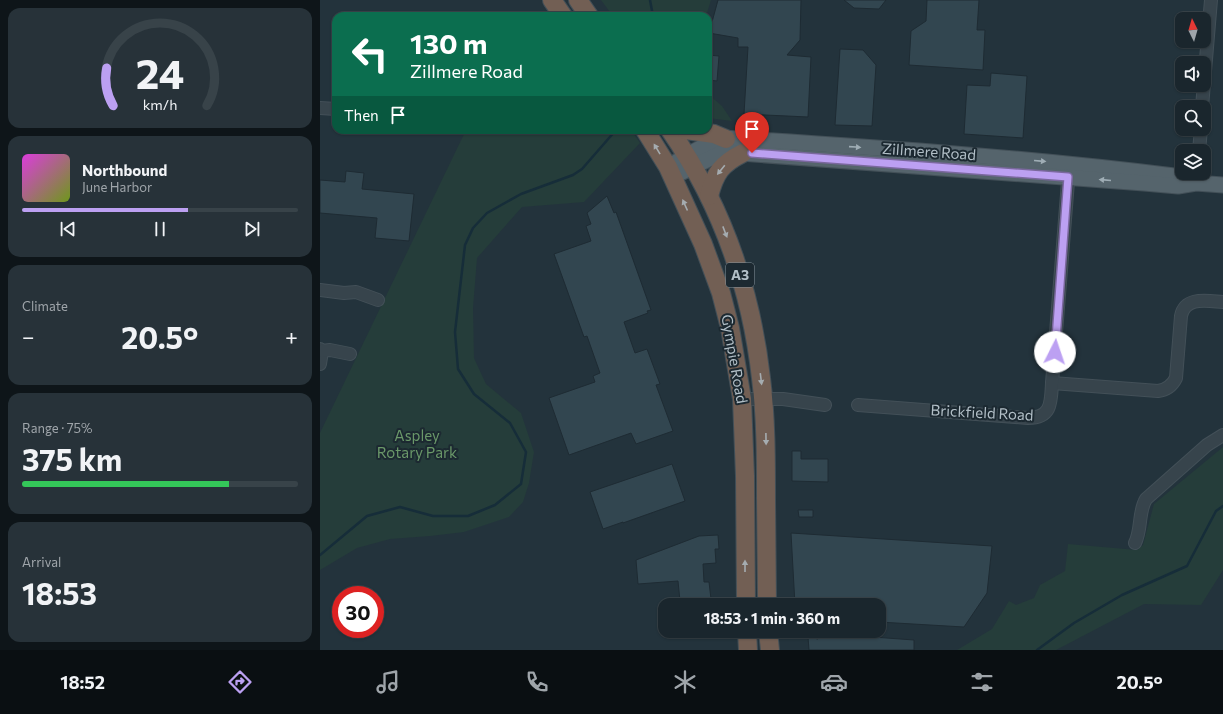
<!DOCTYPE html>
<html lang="en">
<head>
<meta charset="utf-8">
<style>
  body { margin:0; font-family:Commissioner,sans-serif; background:#273239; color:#f1f3f6; height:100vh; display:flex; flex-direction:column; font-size:15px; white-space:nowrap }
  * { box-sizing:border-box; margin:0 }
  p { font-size:13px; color:#9fa5aa }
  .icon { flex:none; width:22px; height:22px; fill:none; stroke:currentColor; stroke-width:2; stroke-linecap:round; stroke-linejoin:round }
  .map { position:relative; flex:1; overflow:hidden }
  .drawer { display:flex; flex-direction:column; gap:8px; padding:8px; background:#0e1519; width:320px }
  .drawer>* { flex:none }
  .banner { position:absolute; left:12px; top:12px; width:380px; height:122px; border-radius:12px; box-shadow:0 1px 3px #0004,0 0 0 1px #384349; background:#0b6e4f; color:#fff; overflow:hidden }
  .needle { width:26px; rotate:355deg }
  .controls { position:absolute; left:855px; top:12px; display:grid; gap:8px }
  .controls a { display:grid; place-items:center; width:36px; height:36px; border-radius:8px; background:#1a262d; box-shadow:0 1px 3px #0004,0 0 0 1px #384349; font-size:20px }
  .speed { position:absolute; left:12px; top:586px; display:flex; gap:8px; font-size:20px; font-weight:700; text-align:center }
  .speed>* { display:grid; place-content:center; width:52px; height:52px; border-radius:50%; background:#1a262d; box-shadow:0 1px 3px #0004,0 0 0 1px #384349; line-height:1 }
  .speed .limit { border:6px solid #d22; background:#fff; color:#111 }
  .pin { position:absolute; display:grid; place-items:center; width:34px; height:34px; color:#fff; margin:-41px -17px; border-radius:50% 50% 50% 0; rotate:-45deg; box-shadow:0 0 4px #0007 }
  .pin .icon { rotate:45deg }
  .me { position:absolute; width:44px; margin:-22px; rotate:4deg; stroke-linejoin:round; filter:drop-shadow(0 0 3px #0008) }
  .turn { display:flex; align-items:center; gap:14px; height:84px; padding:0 12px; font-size:18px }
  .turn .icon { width:52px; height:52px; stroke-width:2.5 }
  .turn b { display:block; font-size:28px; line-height:34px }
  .then { display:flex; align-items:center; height:38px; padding:0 12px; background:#0003; gap:8px; font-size:15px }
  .big { font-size:30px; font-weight:700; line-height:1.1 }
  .drawer .tile { flex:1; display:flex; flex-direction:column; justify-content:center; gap:6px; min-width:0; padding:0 14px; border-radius:12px; background:#273239 }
  .drawer .dial { align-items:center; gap:0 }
  .dial svg { height:104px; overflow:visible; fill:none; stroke:#384349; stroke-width:7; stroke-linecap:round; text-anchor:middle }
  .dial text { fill:#f1f3f6; stroke:none }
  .song { display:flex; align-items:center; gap:12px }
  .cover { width:48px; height:48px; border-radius:6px; background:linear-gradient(135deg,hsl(300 70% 55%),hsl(80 70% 35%)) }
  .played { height:4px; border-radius:2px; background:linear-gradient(90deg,#bca0f2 60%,#384349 60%) }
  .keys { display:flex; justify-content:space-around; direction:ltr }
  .heat { display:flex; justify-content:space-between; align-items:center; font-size:22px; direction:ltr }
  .charge { height:6px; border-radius:3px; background:linear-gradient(90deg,#34c759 75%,#384349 0) }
  .trip { position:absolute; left:338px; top:598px; width:228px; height:40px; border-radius:12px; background:#1a262d; box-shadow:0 1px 3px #0004,0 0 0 1px #384349; font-weight:700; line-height:40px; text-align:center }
  .tabs { display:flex; height:64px; justify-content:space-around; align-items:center; background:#0a0f12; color:#9fa5aa }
  .tabs .icon { width:28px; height:28px }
  .tabs .current { color:#bca0f2 }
  .tabs b { font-size:18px; color:#f1f3f6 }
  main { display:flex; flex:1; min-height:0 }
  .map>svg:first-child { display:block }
  .green { fill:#253d3a }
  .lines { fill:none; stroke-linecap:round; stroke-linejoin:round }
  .stream { stroke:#162d39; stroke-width:2.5 }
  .building { fill:#324650; stroke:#1e2b33 }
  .minor-casing { stroke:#435058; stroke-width:14 }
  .major-casing { stroke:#435058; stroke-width:17 }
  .highway-casing { stroke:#424f57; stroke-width:20 }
  .minor { stroke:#37444c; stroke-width:12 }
  .major { stroke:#55646c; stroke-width:15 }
  .highway { stroke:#725f54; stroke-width:18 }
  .oneway { fill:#9fadb5 }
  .oneway2 { fill:#a5acb0 }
  .route-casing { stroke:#7a689d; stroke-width:10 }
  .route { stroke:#bca0f2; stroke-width:7 }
  .labels { text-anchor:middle; stroke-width:4; stroke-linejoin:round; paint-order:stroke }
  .shield { fill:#1c2931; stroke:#85929a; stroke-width:1 }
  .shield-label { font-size:14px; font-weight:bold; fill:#b2bfc7 }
  .street-label { font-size:15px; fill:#b2bfc7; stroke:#1c2931 }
  .park-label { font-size:15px; fill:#6a9869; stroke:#1c2931 }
</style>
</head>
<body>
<main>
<section class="drawer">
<div class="tile dial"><svg viewBox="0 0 100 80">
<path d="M14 69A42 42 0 1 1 86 69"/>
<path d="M14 69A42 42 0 0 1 9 40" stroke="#bca0f2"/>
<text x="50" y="56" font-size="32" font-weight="700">24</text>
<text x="50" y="72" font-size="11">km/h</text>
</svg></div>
<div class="tile">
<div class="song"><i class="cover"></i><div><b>Northbound</b><p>June Harbor</p></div></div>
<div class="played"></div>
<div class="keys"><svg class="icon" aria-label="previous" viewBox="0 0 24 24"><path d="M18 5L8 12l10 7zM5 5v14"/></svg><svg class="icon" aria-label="pause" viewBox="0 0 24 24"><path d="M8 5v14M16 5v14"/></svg><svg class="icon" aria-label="next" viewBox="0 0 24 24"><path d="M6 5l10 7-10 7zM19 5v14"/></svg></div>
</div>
<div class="tile"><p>Climate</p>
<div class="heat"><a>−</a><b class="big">20.5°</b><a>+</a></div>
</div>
<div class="tile"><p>Range · 75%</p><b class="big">375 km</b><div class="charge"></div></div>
<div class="tile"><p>Arrival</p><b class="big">18:53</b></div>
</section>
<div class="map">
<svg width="903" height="650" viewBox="0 0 903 650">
  <rect width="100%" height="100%" fill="#23333c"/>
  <!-- green -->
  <g class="green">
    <path d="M 281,0 L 391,0 L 386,16 L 293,16 Z"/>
    <path d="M 388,94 L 402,106 L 412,121 L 388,118 Z"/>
    <path d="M 146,130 L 311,130 L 320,143 L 264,202 L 202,207 L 157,258 L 153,308 L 154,358 L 166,384 L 201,413 L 214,452 L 209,483 L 203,502 L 189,517 L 144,532 L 110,536 L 70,539 L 37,548 L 0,570 L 0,433 Z"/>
    <path d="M 903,447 L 903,570 L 881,605 L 824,604 L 736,650 L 637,650 L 672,629 L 689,601 L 696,605 L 714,598 L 720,585 L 745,571 L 748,544 L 817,550 L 823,545 L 834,504 Z"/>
  </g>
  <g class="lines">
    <!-- stream -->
    <g class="stream">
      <path d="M 330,0 L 333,16"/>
      <path d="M 0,555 L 47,516 L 80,507 L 113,516 L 148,516 L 175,505 L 201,484 L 206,452 L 190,423 L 154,394 L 138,369 L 135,332 L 145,245 L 153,228 L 167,213 L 201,194 L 253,175 L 262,169 L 296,130"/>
      <path d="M 717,650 L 754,623 L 802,595 L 867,566 L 896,511 L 903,506"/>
    </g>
  </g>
  <!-- building -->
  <g class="building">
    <path d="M 398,0 L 481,0 L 480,40 L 467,55 L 491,57 L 488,117 L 424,114 L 428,47 L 418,47 L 418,38 L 389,33 Z"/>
    <path d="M 524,0 L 566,0 L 559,9 L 534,8 Z"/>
    <path d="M 607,0 L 659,0 L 657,30 L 665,30 L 663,70 L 589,65 L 591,31 L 606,21 Z"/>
    <path d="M 520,49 L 543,50 L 556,65 L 552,126 L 515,125 Z"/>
    <path d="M 388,55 L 399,56 L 397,81 L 388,80 Z"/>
    <path d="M 671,73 L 707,76 L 703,138 L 644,134 L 647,85 L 670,86 Z"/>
    <path d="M 26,171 L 44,173 L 42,189 L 94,194 L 89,241 L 55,238 L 57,218 L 0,213 L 0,180 L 25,182 Z"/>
    <path d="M 287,196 L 294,213 L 296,212 L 331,310 L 327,311 L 328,313 L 304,322 L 315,353 L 327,349 L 340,384 L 336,385 L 353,431 L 316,444 L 311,433 L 249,455 L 229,398 L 275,382 L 273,376 L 280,373 L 267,336 L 264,337 L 234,254 L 271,241 L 266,226 L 271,224 L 267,213 Z"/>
    <path d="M 472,451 L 481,451 L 481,459 L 508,459 L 508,482 L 472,481 Z"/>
    <path d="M 352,464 L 365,501 L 303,523 L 303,522 L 283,529 L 270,492 Z"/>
    <path d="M 478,510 L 493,510 L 493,517 L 479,517 Z"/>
    <path d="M 471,533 L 672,546 L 667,593 L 644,627 L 559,622 L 559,605 L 475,605 Z"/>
    <path d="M 398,535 L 399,549 L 395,549 L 396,563 L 383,564 L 384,582 L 389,582 L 391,599 L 360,601 L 358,581 L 318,584 L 316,560 L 379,536 Z"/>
    <path d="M 498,633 L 594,640 L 594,650 L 489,650 L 488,637 L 498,639 Z"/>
  </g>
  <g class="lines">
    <!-- minor casing -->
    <g class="minor-casing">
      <g id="minor">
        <path d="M 882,107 L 891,0"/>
        <path d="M 0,108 L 16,109"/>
        <path d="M 879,151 L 881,129"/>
        <path d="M 0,290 L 24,293 L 36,292 L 58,300"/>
        <path d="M 0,349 L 2,351 L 0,364"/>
        <path d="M 2,351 L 10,350 L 30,354"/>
        <path d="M 732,383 L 838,391 C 846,390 852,386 856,378 L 861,316 C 865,296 887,301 903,302"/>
        <path d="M 422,399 L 463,399 L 505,405"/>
        <path d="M 538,405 L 708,418 C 732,418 731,402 732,383 L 749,169"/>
        <path d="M 815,543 C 822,529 818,512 826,499 L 887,445 L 903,435"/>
      </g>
    </g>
    <!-- major casing -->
    <g class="major-casing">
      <g id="major">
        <path d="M 348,167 C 365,157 385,143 405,139 C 410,138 416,139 421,139 C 566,148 710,158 854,176"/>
        <path d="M 352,177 L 399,154 L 407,152 L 824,183 L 858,186 L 876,183 L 903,185"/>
      </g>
    </g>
    <!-- highway casing -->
    <g class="highway-casing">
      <g id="highway">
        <path d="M 232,0 L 243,16"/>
        <path d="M 258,0 L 269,16"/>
        <path d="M 325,130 L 348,167 L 383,244 L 401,293 L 410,328 L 422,399 L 425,476 L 426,605"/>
        <path d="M 350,130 C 401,204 431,289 441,378 C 446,418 446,458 446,499 C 446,534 447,570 447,605"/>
        <path d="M 366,130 L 394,134 L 406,139"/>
        <path d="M 389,196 C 395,173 401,164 423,153"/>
        <path d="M 427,631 L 428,650"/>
        <path d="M 448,631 L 450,650"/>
      </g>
    </g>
    <!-- minor -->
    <use href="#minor" class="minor"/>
    <!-- major -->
    <use href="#major" class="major"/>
    <!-- highway -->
    <use href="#highway" class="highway"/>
  </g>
  <!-- one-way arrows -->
  <defs><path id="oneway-solid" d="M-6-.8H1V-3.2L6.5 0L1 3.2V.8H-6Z"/></defs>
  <g class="oneway">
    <use href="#oneway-solid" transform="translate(535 147) rotate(4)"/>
    <use href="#oneway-solid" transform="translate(720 161) rotate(5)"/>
    <use href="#oneway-solid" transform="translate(785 180) rotate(-175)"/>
  </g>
  <g class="oneway2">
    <use href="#oneway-solid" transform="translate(337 149) rotate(-121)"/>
    <use href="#oneway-solid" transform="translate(401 170) rotate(129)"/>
    <use href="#oneway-solid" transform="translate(365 205) rotate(-114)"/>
    <use href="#oneway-solid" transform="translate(405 232) rotate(69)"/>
    <use href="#oneway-solid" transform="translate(441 379) rotate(83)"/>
    <use href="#oneway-solid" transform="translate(446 439) rotate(89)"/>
    <use href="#oneway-solid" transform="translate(425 566) rotate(-90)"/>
  </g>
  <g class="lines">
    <!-- route casing -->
    <g class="route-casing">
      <path id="route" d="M 432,153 L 748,177 L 735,352"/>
    </g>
    <!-- route -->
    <use href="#route" class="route"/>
  </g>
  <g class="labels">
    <!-- shield labels -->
    <rect class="shield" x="406" y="263" width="28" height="24" rx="3"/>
    <g class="shield-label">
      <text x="420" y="280">A3</text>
    </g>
    <!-- street labels -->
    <g class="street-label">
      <text transform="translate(609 152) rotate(4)" y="5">Zillmere Road</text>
      <text transform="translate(414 359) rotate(80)" y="5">Gympie Road</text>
      <text transform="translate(662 413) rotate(3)" y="5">Brickfield Road</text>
    </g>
    <!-- park labels -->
    <g class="park-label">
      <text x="97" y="441">Aspley<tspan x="97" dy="17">Rotary Park</tspan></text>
    </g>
  </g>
</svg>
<div class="controls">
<a><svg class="needle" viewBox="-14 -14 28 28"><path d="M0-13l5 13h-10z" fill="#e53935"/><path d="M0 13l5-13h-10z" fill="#9fa5aa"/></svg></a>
<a><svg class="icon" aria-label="sound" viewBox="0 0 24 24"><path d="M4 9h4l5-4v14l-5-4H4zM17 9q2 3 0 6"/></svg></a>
<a><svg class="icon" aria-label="search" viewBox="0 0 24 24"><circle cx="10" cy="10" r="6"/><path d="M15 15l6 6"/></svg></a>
<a><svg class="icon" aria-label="layers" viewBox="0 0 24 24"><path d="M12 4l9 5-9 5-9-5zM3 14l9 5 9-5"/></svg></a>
</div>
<div class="speed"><div class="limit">30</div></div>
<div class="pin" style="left:432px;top:153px;background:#d93025"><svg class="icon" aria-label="arrive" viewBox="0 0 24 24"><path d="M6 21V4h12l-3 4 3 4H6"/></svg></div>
<svg class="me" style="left:735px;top:352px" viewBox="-20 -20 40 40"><circle r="19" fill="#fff"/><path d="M0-13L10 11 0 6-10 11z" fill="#bca0f2"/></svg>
<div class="trip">18:53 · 1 min · 360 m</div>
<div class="banner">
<div class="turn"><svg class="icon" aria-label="left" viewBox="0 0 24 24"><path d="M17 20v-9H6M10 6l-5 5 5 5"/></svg><div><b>130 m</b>Zillmere Road</div></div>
<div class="then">Then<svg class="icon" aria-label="arrive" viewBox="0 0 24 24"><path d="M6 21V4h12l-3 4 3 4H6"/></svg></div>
</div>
</div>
</main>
<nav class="tabs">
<b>18:52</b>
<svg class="icon current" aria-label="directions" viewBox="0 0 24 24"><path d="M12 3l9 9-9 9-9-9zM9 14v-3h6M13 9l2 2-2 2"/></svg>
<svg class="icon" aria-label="music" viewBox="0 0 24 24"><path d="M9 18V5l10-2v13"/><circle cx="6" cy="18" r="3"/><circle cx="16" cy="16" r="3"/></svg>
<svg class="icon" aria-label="phone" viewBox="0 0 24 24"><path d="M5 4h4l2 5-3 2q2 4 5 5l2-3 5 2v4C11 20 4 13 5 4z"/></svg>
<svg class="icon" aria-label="climate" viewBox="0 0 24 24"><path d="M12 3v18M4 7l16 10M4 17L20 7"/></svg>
<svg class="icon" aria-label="car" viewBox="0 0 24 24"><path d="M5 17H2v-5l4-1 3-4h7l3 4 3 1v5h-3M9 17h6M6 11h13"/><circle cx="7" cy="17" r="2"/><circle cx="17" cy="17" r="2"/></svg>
<svg class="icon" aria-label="filters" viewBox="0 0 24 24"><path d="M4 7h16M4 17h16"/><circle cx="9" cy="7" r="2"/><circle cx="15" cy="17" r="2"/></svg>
<b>20.5°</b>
</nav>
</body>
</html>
